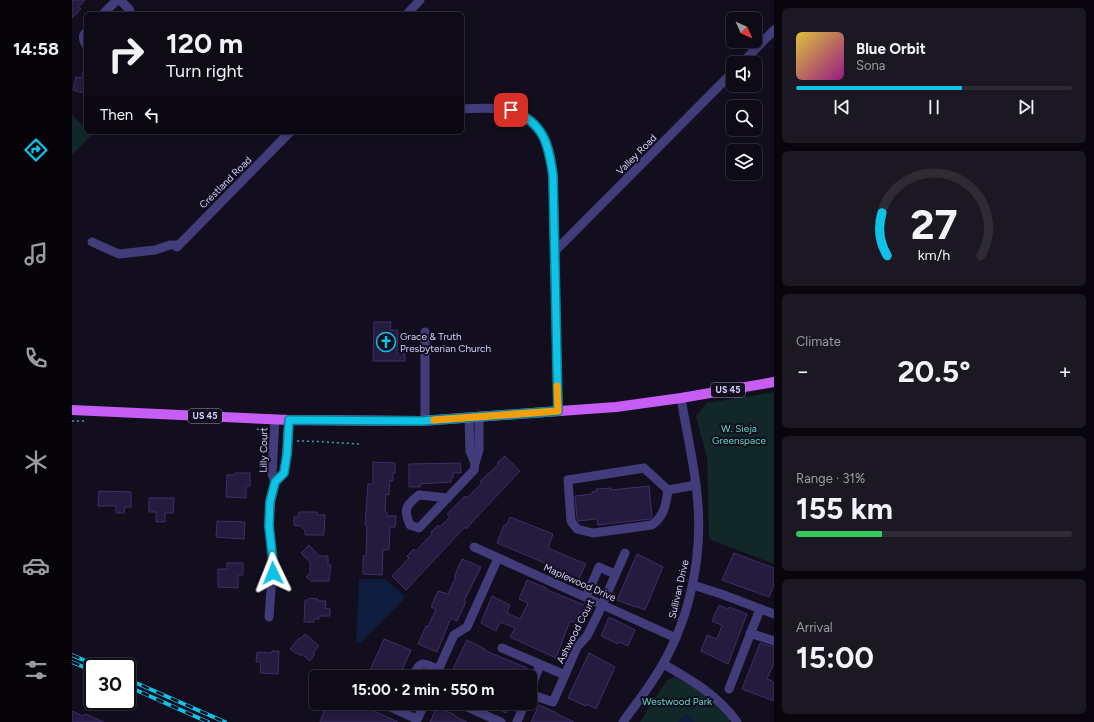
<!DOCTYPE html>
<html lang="en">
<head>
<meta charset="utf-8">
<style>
  body { margin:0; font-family:Figtree,sans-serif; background:#1c1823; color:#f1f3f6; height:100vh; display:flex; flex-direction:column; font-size:15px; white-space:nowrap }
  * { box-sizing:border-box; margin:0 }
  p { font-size:13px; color:#9b9aa1 }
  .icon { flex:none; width:22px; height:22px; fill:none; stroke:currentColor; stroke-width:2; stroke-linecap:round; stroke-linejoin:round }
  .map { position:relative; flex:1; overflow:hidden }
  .side { display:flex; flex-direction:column; gap:8px; padding:8px; background:#08060c; width:320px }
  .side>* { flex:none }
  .hud { position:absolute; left:12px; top:12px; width:380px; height:122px; border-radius:6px; box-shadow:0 2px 6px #0003,0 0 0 1px #2e2b35; background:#0e0a16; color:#f1f3f6; overflow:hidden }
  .needle { width:26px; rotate:135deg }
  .controls { position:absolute; left:654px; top:12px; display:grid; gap:8px }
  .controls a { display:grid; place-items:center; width:36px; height:36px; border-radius:6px; background:#0e0a16; box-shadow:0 2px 6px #0003,0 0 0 1px #2e2b35; font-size:20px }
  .speed { position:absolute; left:12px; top:658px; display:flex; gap:8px; font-size:20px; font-weight:700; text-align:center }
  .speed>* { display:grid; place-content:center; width:52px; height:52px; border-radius:50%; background:#0e0a16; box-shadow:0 2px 6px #0003,0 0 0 1px #2e2b35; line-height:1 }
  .speed .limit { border:2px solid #111; border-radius:6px; background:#fff; color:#111 }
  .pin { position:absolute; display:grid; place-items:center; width:34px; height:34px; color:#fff; margin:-17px; border-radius:8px; box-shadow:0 2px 6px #0006 }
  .me { position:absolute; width:44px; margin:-22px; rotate:358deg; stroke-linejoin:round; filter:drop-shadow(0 0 3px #0008) }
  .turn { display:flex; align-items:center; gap:14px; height:84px; padding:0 16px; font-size:18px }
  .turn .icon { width:52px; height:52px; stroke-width:2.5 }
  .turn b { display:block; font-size:28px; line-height:34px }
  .then { display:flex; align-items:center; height:38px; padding:0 16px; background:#0003; gap:8px; font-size:15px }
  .big { font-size:30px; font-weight:700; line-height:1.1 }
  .side .widget { flex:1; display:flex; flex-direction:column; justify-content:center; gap:6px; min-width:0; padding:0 14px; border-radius:6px; background:#1c1823 }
  .side .dial { align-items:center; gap:0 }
  .dial svg { height:104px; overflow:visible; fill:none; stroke:#2e2b35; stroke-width:7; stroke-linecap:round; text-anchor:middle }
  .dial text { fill:#f1f3f6; stroke:none }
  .song { display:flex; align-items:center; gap:12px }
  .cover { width:48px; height:48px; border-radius:6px; background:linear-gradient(135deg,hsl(50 70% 55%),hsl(310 70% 35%)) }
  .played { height:4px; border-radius:2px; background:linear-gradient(90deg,#0fc3e7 60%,#2e2b35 60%) }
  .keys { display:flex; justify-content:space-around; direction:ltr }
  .heat { display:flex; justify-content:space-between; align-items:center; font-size:22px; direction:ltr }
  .charge { height:6px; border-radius:3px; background:linear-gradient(90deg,#34c759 31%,#2e2b35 0) }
  .trip { position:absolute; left:237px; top:670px; width:228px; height:40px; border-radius:6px; background:#0e0a16; box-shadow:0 2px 6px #0003,0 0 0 1px #2e2b35; font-weight:700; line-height:40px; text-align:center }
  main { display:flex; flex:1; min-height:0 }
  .dock { display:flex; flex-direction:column; width:72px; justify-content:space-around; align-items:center; background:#060409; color:#9b9aa1 }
  .dock .icon { width:28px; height:28px }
  .dock .current { color:#0fc3e7 }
  .dock b { font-size:18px; color:#f1f3f6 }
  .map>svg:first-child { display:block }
  .green { fill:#112728 }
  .water { fill:#0e1c3d }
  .building { fill:#241b3e; stroke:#3e2f68 }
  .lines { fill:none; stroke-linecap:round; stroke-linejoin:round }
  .path { stroke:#35a8a9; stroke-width:1.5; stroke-dasharray:2 3; stroke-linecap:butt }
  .minor { stroke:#423c7a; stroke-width:9 }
  .major { stroke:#c65df4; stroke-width:10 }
  .rail-casing { stroke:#0fc3e7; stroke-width:4 }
  .rail { stroke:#120e1e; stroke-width:2.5; stroke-dasharray:8; stroke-linecap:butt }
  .route-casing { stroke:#0a7f96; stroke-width:10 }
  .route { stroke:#0fc3e7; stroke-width:7 }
  .slow { stroke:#f59e0b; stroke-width:7 }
  .labels { text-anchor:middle; stroke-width:4; stroke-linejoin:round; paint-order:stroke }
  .shield { fill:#120e1e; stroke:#9b94b9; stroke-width:1 }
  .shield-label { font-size:9px; font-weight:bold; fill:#d6cefc }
  .street-label { font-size:10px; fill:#d6cefc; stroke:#120e1e }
  .poi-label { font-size:10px; fill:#d6cefc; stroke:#120e1e; text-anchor:start }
  .park-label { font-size:10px; fill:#60d6c0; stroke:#120e1e }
</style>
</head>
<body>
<main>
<nav class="dock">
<b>14:58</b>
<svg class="icon current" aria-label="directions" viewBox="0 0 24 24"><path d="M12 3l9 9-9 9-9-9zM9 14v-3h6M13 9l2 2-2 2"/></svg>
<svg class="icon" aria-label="music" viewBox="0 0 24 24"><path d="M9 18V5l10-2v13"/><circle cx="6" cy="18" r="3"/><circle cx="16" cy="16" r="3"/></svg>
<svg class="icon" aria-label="phone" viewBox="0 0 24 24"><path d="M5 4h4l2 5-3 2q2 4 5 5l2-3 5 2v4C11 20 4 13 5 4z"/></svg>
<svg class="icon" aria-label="climate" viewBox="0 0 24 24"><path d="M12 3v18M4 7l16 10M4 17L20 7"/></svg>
<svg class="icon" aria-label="car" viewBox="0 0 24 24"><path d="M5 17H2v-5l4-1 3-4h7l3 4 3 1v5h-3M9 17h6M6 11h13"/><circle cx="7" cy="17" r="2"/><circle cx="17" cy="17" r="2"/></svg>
<svg class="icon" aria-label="filters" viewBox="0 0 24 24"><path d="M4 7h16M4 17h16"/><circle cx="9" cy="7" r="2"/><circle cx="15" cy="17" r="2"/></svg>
</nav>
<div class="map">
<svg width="702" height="722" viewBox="0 0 702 722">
  <rect width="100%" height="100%" fill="#120e1e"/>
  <!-- green -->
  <g class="green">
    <path d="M 0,115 L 14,129 L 14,132 L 17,132 L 20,135 L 0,155 Z"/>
    <path d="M 702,392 L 702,564 L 637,539 L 635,458 L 624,416 L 635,403 Z"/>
    <path d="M 603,677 L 628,690 L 659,717 L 656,722 L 568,722 L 595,680 Z"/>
  </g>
  <!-- water -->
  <g class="water">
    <path d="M 287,579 L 313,579 L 332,595 L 332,599 L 288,643 L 284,643 Z"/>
    <path d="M 615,714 L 622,722 L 606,722 Z"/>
  </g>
  <!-- building -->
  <g class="building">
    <path d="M 0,0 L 13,0 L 6,7 L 9,9 L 0,18 Z"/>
    <path d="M 11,72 L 14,73 L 14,94 L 1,90 L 4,77 L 10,78 Z"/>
    <path d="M 302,322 L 319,322 L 318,330 L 326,330 L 325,353 L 333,354 L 333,361 L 301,361 Z"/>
    <path d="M 433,456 L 448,471 L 402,520 L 394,529 L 393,527 L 334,590 L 320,576 L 337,558 L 335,556 L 342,549 L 344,551 L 354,540 L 360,534 L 359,532 L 366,525 L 368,527 L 378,517 L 375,514 L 393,496 L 395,498 L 410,483 L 408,481 L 427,464 L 425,463 Z"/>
    <path d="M 301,462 L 323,463 L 323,473 L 321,473 L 321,481 L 318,480 L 317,495 L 314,494 L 313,512 L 315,512 L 315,516 L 324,516 L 323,527 L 318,527 L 317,550 L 311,550 L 310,575 L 291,574 L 291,556 L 294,556 L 295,525 L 293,525 L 296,484 L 301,484 Z"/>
    <path d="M 388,463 L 389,473 L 381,473 L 381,478 L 379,478 L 379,482 L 348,484 L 348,487 L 337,487 L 337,464 Z"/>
    <path d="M 163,473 L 178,473 L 178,486 L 174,486 L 174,498 L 154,497 L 155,475 L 163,475 Z"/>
    <path d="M 577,486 L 580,517 L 578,519 L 526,525 L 525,519 L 506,521 L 505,519 L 503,496 L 520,494 L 520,492 L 525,491 L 524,489 L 539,488 L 539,490 Z"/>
    <path d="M 27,491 L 59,492 L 59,507 L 53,507 L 52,513 L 44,513 L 44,506 L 26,506 Z"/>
    <path d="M 77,498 L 102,498 L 101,513 L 93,513 L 93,522 L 84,522 L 84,512 L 77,512 Z"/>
    <path d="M 227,512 L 245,512 L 245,515 L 253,515 L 252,535 L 233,535 L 233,530 L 228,526 L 222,525 L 222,517 L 226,517 Z"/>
    <path d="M 438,517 L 481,534 L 476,548 L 514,564 L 505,582 L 487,574 L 488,573 L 479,569 L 480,566 L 425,543 L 432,525 L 434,526 Z"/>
    <path d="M 145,521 L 173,522 L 172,539 L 144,537 Z"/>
    <path d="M 237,545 L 247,556 L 256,556 L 256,565 L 259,565 L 257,581 L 239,581 L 234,577 L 238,573 L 238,562 L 229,553 Z"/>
    <path d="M 662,553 L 702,568 L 702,585 L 697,597 L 650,580 Z"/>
    <path d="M 565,554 L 591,567 L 573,610 L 563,606 L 563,607 L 545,600 Z"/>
    <path d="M 390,559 L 409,567 L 392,601 L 394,602 L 385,621 L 379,618 L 365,652 L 346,644 L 354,626 L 356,627 L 364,609 L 359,607 L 366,591 L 376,594 L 384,577 L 382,577 Z"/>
    <path d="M 155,563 L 171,563 L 171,575 L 166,575 L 166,588 L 146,587 L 146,569 L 155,569 Z"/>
    <path d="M 455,580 L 474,588 L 473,589 L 517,607 L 508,626 L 498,621 L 484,658 L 438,637 L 443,628 L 428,622 L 424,631 L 409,623 L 420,596 L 438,605 L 435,613 L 448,619 L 456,603 L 447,599 Z"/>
    <path d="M 237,598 L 246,599 L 245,601 L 254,601 L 253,608 L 258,609 L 258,616 L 247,616 L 247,619 L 242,619 L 242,622 L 232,622 L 233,600 L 237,600 Z"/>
    <path d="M 647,605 L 656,609 L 657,607 L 675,614 L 656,664 L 629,651 L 635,635 L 645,639 L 650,626 L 649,625 L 640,621 Z"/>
    <path d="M 537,617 L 563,630 L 556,646 L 547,642 L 546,644 L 529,636 Z"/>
    <path d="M 233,634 L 247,646 L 241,653 L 243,654 L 238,661 L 230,654 L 229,656 L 226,653 L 225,654 L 218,649 L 227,638 L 228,639 Z"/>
    <path d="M 312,639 L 339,650 L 327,677 L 295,677 Z"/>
    <path d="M 395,640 L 413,649 L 412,650 L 421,654 L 455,668 L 451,677 L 377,677 Z"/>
    <path d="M 688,643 L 702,647 L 702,663 L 695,679 L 702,682 L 702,701 L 670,689 Z"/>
    <path d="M 200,651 L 207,651 L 206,674 L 188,673 L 189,662 L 184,662 L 185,652 L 199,653 Z"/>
    <path d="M 517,653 L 543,667 L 524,709 L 515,704 L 514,706 L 496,698 Z"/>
    <path d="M 254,703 L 285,703 L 326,722 L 248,722 L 252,711 L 251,711 Z"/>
    <path d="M 412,703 L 439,703 L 434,713 Z"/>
    <path d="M 467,705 L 485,713 L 485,714 L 502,722 L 459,722 Z"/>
    <path d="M 365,707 L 383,715 L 382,716 L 395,722 L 358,722 Z"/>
    <path d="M 0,711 L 11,716 L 13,714 L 32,722 L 0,722 Z"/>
  </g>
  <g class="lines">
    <!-- path -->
    <g class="path">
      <path d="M 0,421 L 14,421"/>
      <path d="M 185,429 L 193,432"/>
      <path d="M 225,441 C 246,441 267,443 289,444"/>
    </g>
    <!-- minor -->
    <g class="minor">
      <path d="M 48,0 L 57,9 L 59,14"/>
      <path d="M 31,14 L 45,0"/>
      <path d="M 335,14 L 348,0"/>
      <path d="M 14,32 C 10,36 11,40 14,45"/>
      <path d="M 670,63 L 702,30"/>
      <path d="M 390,109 C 418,108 442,104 463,126 C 468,131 473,137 475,144 C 479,154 480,164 481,175 L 486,411"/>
      <path d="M 20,242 L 47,254 L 83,250 L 98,245 L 106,245"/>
      <path d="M 105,247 L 218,132"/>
      <path d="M 483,251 L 661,72"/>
      <path d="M 353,332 L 353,421"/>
      <path d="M 397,418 L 398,451 L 403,463 L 407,450 L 407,418"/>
      <path d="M 203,419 L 200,474 L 203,482"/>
      <path d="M 596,490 L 572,468 L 496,480 L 499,521 L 505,529 L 521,533 L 580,525 C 592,516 594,505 596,490 L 624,485"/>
      <path d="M 376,498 L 347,495 C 334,505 331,509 338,525 L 347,528 L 402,470 L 403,463"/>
      <path d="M 402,547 L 604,638"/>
      <path d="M 621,585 L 652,595 L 702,614"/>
      <path d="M 514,597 L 527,567 L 543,574"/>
      <path d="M 197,617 L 201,562 L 197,526 L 198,502 L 203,482 L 212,473 L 215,454 L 217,420"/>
      <path d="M 678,633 L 702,641"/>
      <path d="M 430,648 L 493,675 L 505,647 L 515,636 L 527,612 L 553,553"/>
      <path d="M 591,664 C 619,680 646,695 665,722"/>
      <path d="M 341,677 C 347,661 351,661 366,670"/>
      <path d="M 363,677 L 382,635 L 395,627 L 426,558"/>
      <path d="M 657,689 L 688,609"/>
      <path d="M 458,690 L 468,665"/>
      <path d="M 458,694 L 481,702 L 493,675"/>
      <path d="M 309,703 L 345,719"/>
      <path d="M 386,703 L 429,722"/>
      <path d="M 344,722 L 353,703"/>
      <path d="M 445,722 L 453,703"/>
      <path d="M 551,722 C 561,708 572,694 581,680 C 617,626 632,558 625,494 C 622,462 614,430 609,398"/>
    </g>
    <!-- major -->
    <path class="major" d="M 0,410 L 217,420 L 349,421 L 544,407 L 609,398 L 702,382"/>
    <!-- rail casing -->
    <g class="rail-casing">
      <g id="rail">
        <path d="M 0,655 L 28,667"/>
        <path d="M 0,662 L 21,671"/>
        <path d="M 55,679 L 153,722"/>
        <path d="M 55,686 L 136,722"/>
      </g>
    </g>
    <!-- rail -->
    <use href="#rail" class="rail"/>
  </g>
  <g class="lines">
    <!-- route casing -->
    <g class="route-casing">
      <path id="route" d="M 201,573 L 201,562 L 197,526 L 198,502 L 203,482 L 212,473 L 215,454 L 217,420 L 349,421 L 486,411 L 481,175 C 476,143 472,123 439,110"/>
    </g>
    <!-- route -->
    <use href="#route" class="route"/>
    <!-- slow -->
    <path class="slow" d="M 362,420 L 486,411 L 485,386"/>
  </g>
  <!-- icons -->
  <defs>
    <g id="church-ring" transform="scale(1)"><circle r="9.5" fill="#120e1e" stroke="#0fc3e7" stroke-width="1.5"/><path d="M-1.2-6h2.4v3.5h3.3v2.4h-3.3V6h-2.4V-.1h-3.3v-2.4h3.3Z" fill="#0fc3e7"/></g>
  </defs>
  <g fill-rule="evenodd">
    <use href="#church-ring" x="314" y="342"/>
  </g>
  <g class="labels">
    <!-- shield labels -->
    <g class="shield">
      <rect x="639" y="383" width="34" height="14" rx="3"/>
      <rect x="116" y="409" width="34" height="14" rx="3"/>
    </g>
    <g class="shield-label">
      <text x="656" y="393">US 45</text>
      <text x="133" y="419">US 45</text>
    </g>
    <!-- street labels -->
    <g class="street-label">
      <text transform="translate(564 154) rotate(-45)" y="4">Valley Road</text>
      <text transform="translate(153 182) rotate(-45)" y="4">Crestland Road</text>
      <text transform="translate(191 450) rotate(-89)" y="4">Lilly Court</text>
      <text transform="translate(508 582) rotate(24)" y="4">Maplewood Drive</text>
      <text transform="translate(606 589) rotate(-77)" y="4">Sullivan Drive</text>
      <text transform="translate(503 631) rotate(-63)" y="4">Ashwood Court</text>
    </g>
    <!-- poi labels -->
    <g class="poi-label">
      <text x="328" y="340">Grace &amp; Truth<tspan x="328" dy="12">Presbyterian Church</tspan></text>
    </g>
    <!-- park labels -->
    <g class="park-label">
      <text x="667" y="432">W. Sieja<tspan x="667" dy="12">Greenspace</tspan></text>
      <text x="605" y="705">Westwood Park</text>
    </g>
  </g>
</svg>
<div class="controls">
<a><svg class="needle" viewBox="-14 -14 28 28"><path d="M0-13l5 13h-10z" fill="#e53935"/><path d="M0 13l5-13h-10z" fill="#9b9aa1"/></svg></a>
<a><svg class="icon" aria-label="sound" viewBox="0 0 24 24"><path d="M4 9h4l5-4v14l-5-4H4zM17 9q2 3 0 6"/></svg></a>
<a><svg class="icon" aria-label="search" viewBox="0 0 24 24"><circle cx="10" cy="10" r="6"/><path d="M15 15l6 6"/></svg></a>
<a><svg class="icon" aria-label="layers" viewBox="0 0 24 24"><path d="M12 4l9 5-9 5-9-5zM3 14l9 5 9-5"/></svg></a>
</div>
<div class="speed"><div class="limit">30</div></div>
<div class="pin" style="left:439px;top:110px;background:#d93025"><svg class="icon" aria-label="arrive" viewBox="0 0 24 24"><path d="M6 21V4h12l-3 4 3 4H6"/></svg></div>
<svg class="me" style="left:201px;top:573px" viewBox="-20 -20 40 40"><path d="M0-17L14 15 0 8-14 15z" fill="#0fc3e7" stroke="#fff" stroke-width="4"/></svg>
<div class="trip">15:00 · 2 min · 550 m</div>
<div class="hud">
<div class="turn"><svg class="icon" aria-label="right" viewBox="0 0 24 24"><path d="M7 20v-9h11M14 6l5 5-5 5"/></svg><div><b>120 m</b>Turn right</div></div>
<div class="then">Then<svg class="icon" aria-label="left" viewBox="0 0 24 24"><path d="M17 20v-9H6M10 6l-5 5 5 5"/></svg></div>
</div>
</div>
<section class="side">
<div class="widget">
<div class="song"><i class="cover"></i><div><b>Blue Orbit</b><p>Sona</p></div></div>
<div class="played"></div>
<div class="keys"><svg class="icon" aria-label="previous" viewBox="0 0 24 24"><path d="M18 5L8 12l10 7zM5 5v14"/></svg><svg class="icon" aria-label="pause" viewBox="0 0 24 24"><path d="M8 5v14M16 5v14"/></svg><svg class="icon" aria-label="next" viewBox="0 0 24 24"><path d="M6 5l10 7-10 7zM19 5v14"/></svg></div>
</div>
<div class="widget dial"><svg viewBox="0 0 100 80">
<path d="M14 69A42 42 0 1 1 86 69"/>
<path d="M14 69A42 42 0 0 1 10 36" stroke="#0fc3e7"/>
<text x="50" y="56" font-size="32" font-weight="700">27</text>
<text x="50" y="72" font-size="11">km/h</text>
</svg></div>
<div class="widget"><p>Climate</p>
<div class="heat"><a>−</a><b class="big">20.5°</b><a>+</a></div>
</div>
<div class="widget"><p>Range · 31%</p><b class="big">155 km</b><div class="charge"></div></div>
<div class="widget"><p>Arrival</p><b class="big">15:00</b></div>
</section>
</main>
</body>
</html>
